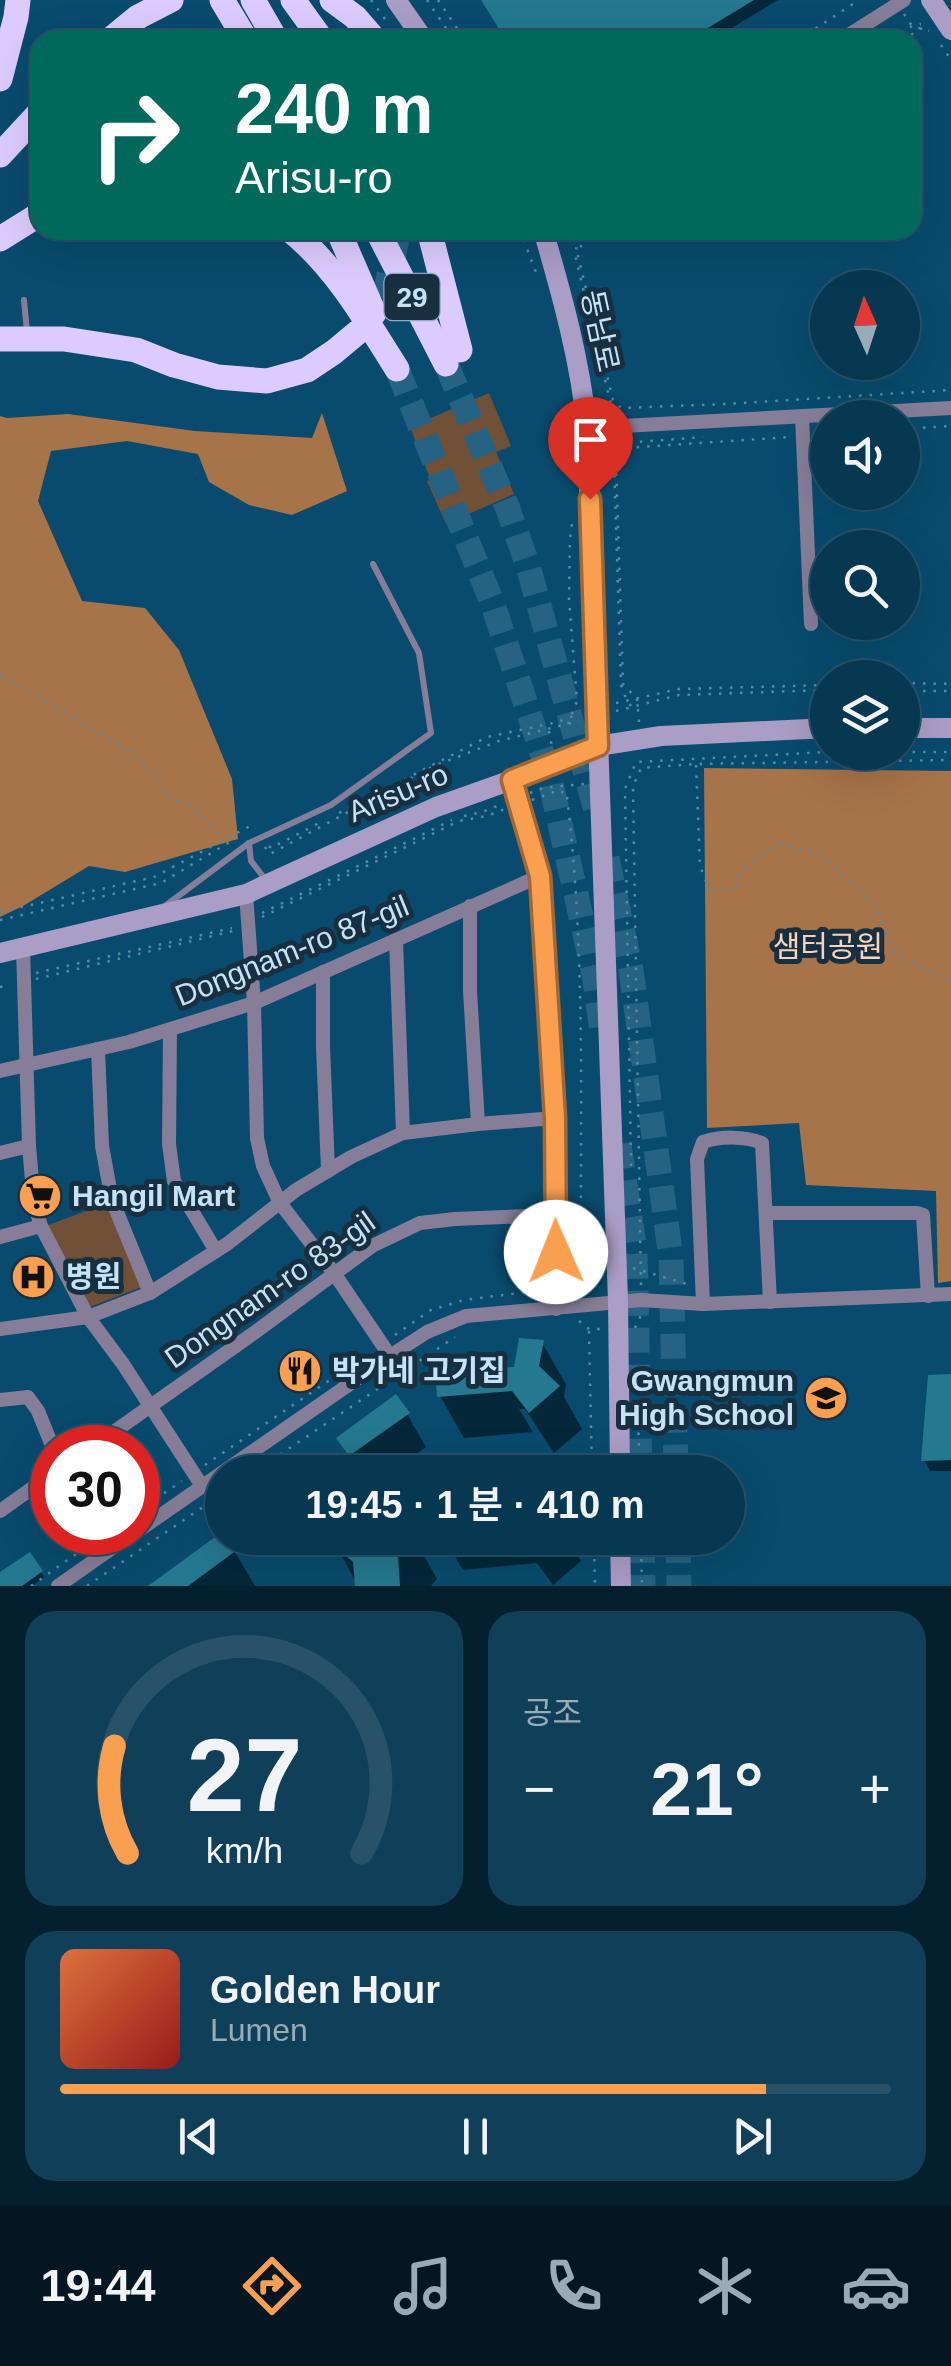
<!DOCTYPE html>
<html lang="ko">
<head>
<meta charset="utf-8">
<style>
  body { margin:0; font-family:Arial,"Noto Sans KR",sans-serif; background:#103f59; color:#f1f3f6; height:100vh; display:flex; flex-direction:column; font-size:38px; white-space:nowrap }
  * { box-sizing:border-box; margin:0 }
  p { font-size:32px; color:#98acb8 }
  .icon { flex:none; width:55px; height:55px; fill:none; stroke:currentColor; stroke-width:2; stroke-linecap:round; stroke-linejoin:round }
  .map { position:relative; height:1586px; overflow:hidden }
  .details { display:flex; flex-direction:column; gap:25px; padding:25px; background:#041f2d; flex:1 }
  .details>* { flex:none }
  .guide { position:absolute; left:30px; top:30px; width:892px; height:210px; border-radius:30px; box-shadow:0 10px 40px #0002,0 0 0 2px #285269; background:#00695c; color:#fff; overflow:hidden }
  .needle { width:65px; rotate:357deg }
  .tools { position:absolute; left:810px; top:270px; display:grid; gap:20px }
  .tools a { display:grid; place-items:center; width:110px; height:110px; border-radius:50%; background:#073852; box-shadow:0 10px 40px #0002,0 0 0 2px #285269; font-size:50px }
  .speed { position:absolute; left:30px; top:1425px; display:flex; gap:20px; font-size:50px; font-weight:700; text-align:center }
  .speed>* { display:grid; place-content:center; width:130px; height:130px; border-radius:50%; background:#073852; box-shadow:0 10px 40px #0002,0 0 0 2px #285269; line-height:1 }
  .speed .limit { border:15px solid #d22; background:#fff; color:#111 }
  .pin { position:absolute; display:grid; place-items:center; width:85px; height:85px; color:#fff; margin:-102px -42px; border-radius:50% 50% 50% 0; rotate:-45deg; box-shadow:0 0 10px #0007 }
  .pin .icon { rotate:45deg }
  .me { position:absolute; width:110px; margin:-55px; rotate:359deg; stroke-linejoin:round; filter:drop-shadow(0 0 8px #0008) }
  .turn { display:flex; align-items:center; gap:35px; height:210px; padding:0 40px; font-size:45px }
  .turn .icon { width:130px; height:130px; stroke-width:2.5 }
  .turn b { display:block; font-size:70px; line-height:85px }
  .big { font-size:75px; font-weight:600; line-height:1.1 }
  .details .card { flex:1; display:flex; flex-direction:column; justify-content:center; gap:15px; min-width:0; padding:0 35px; border-radius:30px; background:#103f59 }
  .details .dial { align-items:center; gap:0 }
  .dial svg { height:260px; overflow:visible; fill:none; stroke:#285269; stroke-width:7; stroke-linecap:round; text-anchor:middle }
  .dial text { fill:#f1f3f6; stroke:none }
  .song { display:flex; align-items:center; gap:30px }
  .cover { width:120px; height:120px; border-radius:15px; background:linear-gradient(135deg,hsl(20 70% 55%),hsl(0 70% 35%)) }
  .played { height:10px; border-radius:5px; background:linear-gradient(90deg,#fa9f4f 85%,#285269 85%) }
  .keys { display:flex; justify-content:space-around; direction:ltr }
  .heat { display:flex; justify-content:space-between; align-items:center; font-size:55px; direction:ltr }
  .details .tiles { flex:1; display:grid; gap:25px; grid-template-columns:1fr 1fr }
  .card:last-child { grid-column:span 2 }
  .trip { position:absolute; left:205px; top:1455px; width:540px; height:100px; border-radius:50px; background:#073852; box-shadow:0 10px 40px #0002,0 0 0 2px #285269; font-weight:600; line-height:100px; text-align:center }
  .menu { display:flex; height:160px; justify-content:space-around; align-items:center; background:#031621; color:#98acb8 }
  .menu .icon { width:70px; height:70px }
  .menu .active { color:#fa9f4f }
  .menu b { font-size:45px; color:#f1f3f6 }
  .map>svg:first-child { display:block }
  .green { fill:#705138 }
  .forest { fill:#a77348 }
  .shadow { fill:#0007 }
  .building { fill:#24788f }
  .lines { fill:none; stroke-linecap:round; stroke-linejoin:round }
  .highway-tunnel { stroke:#256283; stroke-width:25; stroke-dasharray:25 12; stroke-linecap:butt }
  .path { stroke:#578aa7; stroke-width:2.5; stroke-dasharray:2.5 8; stroke-linecap:butt }
  .lane { stroke:#867e98; stroke-width:6 }
  .street { stroke:#867e98; stroke-width:14 }
  .secondary { stroke:#aa9dc6; stroke-width:20 }
  .highway { stroke:#dcccfe; stroke-width:25 }
  .route-casing { stroke:#a26733; stroke-width:25 }
  .route { stroke:#fa9f4f; stroke-width:18 }
  .labels { text-anchor:middle; stroke-width:10; stroke-linejoin:round; paint-order:stroke }
  .shield { fill:#172f3f; stroke:#91acc0; stroke-width:2.5 }
  .shield-label { font-size:28px; font-weight:bold; fill:#c5e2f7 }
  .street-label { font-size:30px; fill:#c5e2f7; stroke:#172f3f }
  .park-label { font-size:30px; fill:#f5d5be; stroke:#172f3f }
  .poi-label { font-size:30px; font-weight:bold; fill:#c5e2f7; stroke:#172f3f; text-anchor:start }
</style>
</head>
<body>
<div class="map">
<svg width="951" height="1586" viewBox="0 0 951 1586">
  <rect width="100%" height="100%" fill="#094b6e"/>
  <!-- green -->
  <g class="green">
    <path d="M 489,393 L 511,446 L 496,452 L 514,494 L 446,524 L 427,481 L 436,477 L 430,478 L 410,427 Z"/>
    <path d="M 110,1202 L 144,1286 L 82,1310 L 43,1227 Z"/>
  </g>
  <!-- forest -->
  <g class="forest">
    <path d="M 322,413 L 347,491 L 292,515 L 249,505 L 209,482 L 198,454 L 127,441 L 51,451 L 38,501 L 82,601 L 145,608 L 179,650 L 232,779 L 238,839 L 125,872 L 89,866 L 23,906 L 0,917 L 0,416 L 7,418 L 68,414 L 195,431 L 312,438 Z"/>
    <path d="M 704,768 L 951,771 L 951,1281 L 938,1283 L 936,1191 L 806,1185 L 799,1123 L 707,1128 Z"/>
  </g>
  <!-- shadow -->
  <g class="shadow">
    <path d="M 484,0 L 778,0 L 712,40 L 508,40 Z"/>
    <path d="M 542,1343 L 566,1384 L 564,1397 L 582,1429 L 554,1453 L 525,1409 L 519,1409 L 533,1432 L 464,1438 L 440,1396 L 516,1370 Z"/>
    <path d="M 951,1377 L 951,1471 L 930,1471 L 924,1460 Z"/>
    <path d="M 407,1414 L 426,1447 L 390,1472 L 359,1472 L 339,1438 Z"/>
    <path d="M 222,1535 L 235,1552 L 255,1586 L 153,1586 Z"/>
    <path d="M 340,1538 L 364,1538 L 374,1546 L 382,1538 L 414,1538 L 437,1579 L 431,1586 L 358,1586 L 335,1543 Z"/>
    <path d="M 444,1538 L 567,1538 L 581,1561 L 553,1585 L 537,1563 L 463,1570 Z"/>
    <path d="M 29,1555 L 44,1577 L 32,1586 L 0,1586 L 0,1570 L 2,1573 Z"/>
  </g>
  <!-- building -->
  <g class="building">
    <path d="M 481,0 L 754,0 L 688,40 L 506,40 Z"/>
    <path d="M 519,1338 L 544,1340 L 539,1366 L 560,1386 L 529,1413 L 512,1391 L 437,1397 L 435,1371 L 514,1367 Z"/>
    <path d="M 951,1374 L 951,1460 L 921,1461 L 928,1375 Z"/>
    <path d="M 396,1394 L 410,1413 L 349,1456 L 336,1438 Z"/>
    <path d="M 222,1532 L 222,1538 L 228,1538 L 237,1550 L 188,1586 L 148,1586 Z"/>
    <path d="M 326,1538 L 368,1538 L 373,1543 L 378,1538 L 414,1538 L 398,1556 L 400,1586 L 355,1586 L 353,1562 Z"/>
    <path d="M 30,1552 L 43,1571 L 22,1586 L 0,1586 L 0,1572 Z"/>
  </g>
  <g class="lines">
    <!-- highway-tunnel -->
    <g class="highway-tunnel">
      <path d="M 361,328 L 384,298 L 399,230"/>
      <path d="M 446,364 L 508,509 L 528,566 L 597,814"/>
      <path d="M 397,369 L 492,602 L 548,771 L 594,974 L 602,1031"/>
      <path d="M 607,858 L 631,970 L 671,1258 L 676,1472"/>
      <path d="M 619,1144 L 635,1251 L 640,1472"/>
      <path d="M 642,1538 L 643,1586"/>
      <path d="M 678,1538 L 679,1586"/>
    </g>
    <!-- path -->
    <g class="path">
      <path d="M 371,0 L 388,23"/>
      <path d="M 427,0 L 454,40"/>
      <path d="M 438,0 L 465,40"/>
      <path d="M 904,14 L 912,26 L 929,31"/>
      <path d="M 392,30 L 399,40"/>
      <path d="M 798,40 L 859,0"/>
      <path d="M 893,40 L 912,26 L 921,24"/>
      <path d="M 902,40 L 921,29 L 924,23"/>
      <path d="M 941,45 L 951,60"/>
      <path d="M 520,230 L 537,275"/>
      <path d="M 586,230 L 579,235 L 575,255 L 610,401 L 618,412"/>
      <path d="M 594,230 L 584,236 L 578,256 L 613,400 L 621,408 L 726,404 L 951,390"/>
      <path d="M 902,429 L 951,426"/>
      <path d="M 821,430 L 822,440"/>
      <path d="M 818,435 L 828,435"/>
      <path d="M 0,675 L 123,748 L 143,763 L 158,779 L 162,792 L 175,800 L 187,804 L 200,814 L 223,839"/>
      <path d="M 902,683 L 951,684"/>
      <path d="M 902,691 L 951,691"/>
      <path d="M 616,703 L 679,689 L 828,685"/>
      <path d="M 631,706 L 627,701 L 621,685 L 614,462 L 625,443 L 703,437"/>
      <path d="M 616,711 L 679,695 L 828,690"/>
      <path d="M 639,722 L 637,699 L 623,684 L 616,462 L 625,448 L 790,437"/>
      <path d="M 568,724 L 577,701 L 569,599 L 570,539 L 572,524"/>
      <path d="M 549,731 L 552,747"/>
      <path d="M 902,752 L 951,752"/>
      <path d="M 696,765 L 700,866 L 710,891 L 736,890 L 740,873 L 777,843 L 821,854 L 877,907 L 894,953 L 951,981"/>
      <path d="M 530,793 L 543,788 L 585,784"/>
      <path d="M 567,797 C 586,954 580,1114 581,1272"/>
      <path d="M 532,800 L 559,790 L 567,795"/>
      <path d="M 339,813 L 487,737 L 558,722 L 580,713"/>
      <path d="M 464,816 L 482,812 L 504,803"/>
      <path d="M 269,846 L 271,848 L 323,821"/>
      <path d="M 265,847 L 270,854 L 434,766 L 499,741 L 579,721"/>
      <path d="M 0,912 L 154,877 L 252,825 L 255,828"/>
      <path d="M 262,913 L 452,820"/>
      <path d="M 262,917 L 459,821 L 487,816 L 505,809"/>
      <path d="M 0,920 L 161,883 L 238,837"/>
      <path d="M 36,973 L 232,928"/>
      <path d="M 36,979 L 233,931"/>
      <path d="M 0,987 L 9,985"/>
      <path d="M 631,1166 L 625,789 L 636,762 L 828,752"/>
      <path d="M 633,1268 L 687,1284"/>
      <path d="M 641,1285 L 633,786 L 641,768 L 696,764 L 951,760"/>
      <path d="M 574,1293 L 574,1284 L 581,1272 L 600,1270"/>
      <path d="M 579,1321 L 589,1329 L 603,1329"/>
      <path d="M 635,1328 L 642,1313"/>
      <path d="M 589,1331 L 592,1472"/>
      <path d="M 395,1335 L 431,1310 L 464,1300 L 542,1290"/>
      <path d="M 637,1401 L 640,1472"/>
      <path d="M 205,1465 L 343,1371"/>
      <path d="M 254,1472 L 455,1337"/>
      <path d="M 138,1511 L 182,1481"/>
      <path d="M 594,1538 L 595,1586"/>
      <path d="M 641,1538 L 642,1586"/>
      <path d="M 31,1586 L 107,1532"/>
      <path d="M 87,1586 L 222,1494"/>
    </g>
    <!-- lane -->
    <g class="lane">
      <path d="M 24,300 L 27,332"/>
      <path d="M 249,843 L 251,861 L 265,879"/>
      <path d="M 165,906 L 249,843 L 331,805 L 431,733 L 419,653 L 373,564"/>
    </g>
    <!-- street -->
    <g class="street">
      <path d="M 841,40 L 904,0"/>
      <path d="M 802,416 L 811,624"/>
      <path d="M 587,428 L 951,408"/>
      <path d="M 512,780 L 540,876 L 555,1118 L 556,1309"/>
      <path d="M 246,894 L 254,1003 L 257,1138 L 263,1166 L 280,1203 L 334,1273 L 390,1356"/>
      <path d="M 470,906 L 470,991 L 478,1124"/>
      <path d="M 396,940 L 403,1133"/>
      <path d="M 23,948 L 29,1146 L 34,1203 L 41,1226 L 88,1317 L 123,1364 L 202,1486"/>
      <path d="M 323,972 L 323,1046 L 328,1171"/>
      <path d="M 170,1030 L 169,1144 L 174,1181 L 216,1251"/>
      <path d="M 98,1049 L 102,1146 L 112,1200 L 150,1293"/>
      <path d="M 0,1071 L 129,1042 L 254,1003 L 540,876"/>
      <path d="M 0,1153 L 29,1146"/>
      <path d="M 766,1213 L 917,1213 L 923,1215 L 928,1296"/>
      <path d="M 0,1237 L 41,1226"/>
      <path d="M 703,1304 L 697,1159 L 703,1142 C 721,1136 744,1136 762,1143 L 770,1302"/>
      <path d="M 0,1329 L 88,1317 L 150,1293 L 227,1244 L 296,1190 L 351,1157 L 403,1133 L 478,1124 L 555,1118"/>
      <path d="M 0,1400 L 28,1397 L 38,1411 L 53,1448"/>
      <path d="M 91,1448 L 254,1333 L 372,1246 L 420,1223 L 455,1219 L 555,1215"/>
      <path d="M 0,1511 L 52,1474"/>
      <path d="M 138,1531 L 390,1356 L 427,1332 L 466,1316 L 641,1300 L 703,1304 L 951,1294"/>
      <path d="M 58,1586 L 135,1532"/>
    </g>
    <!-- secondary -->
    <g class="secondary">
      <path d="M 396,0 L 424,40"/>
      <path d="M 931,0 L 951,30"/>
      <path d="M 543,230 C 562,295 580,360 587,428 L 618,1301 L 620,1472"/>
      <path d="M 902,728 L 951,728"/>
      <path d="M 0,953 L 246,894 L 436,807 L 512,780 L 598,746 L 661,736 L 828,728"/>
      <path d="M 620,1538 L 621,1586"/>
    </g>
    <!-- highway -->
    <g class="highway">
      <path d="M 222,0 L 246,40"/>
      <path d="M 253,0 L 276,40"/>
      <path d="M 293,0 L 322,40"/>
      <path d="M 332,0 L 355,17 L 375,40"/>
      <path d="M 110,40 L 138,17 L 171,0"/>
      <path d="M 0,79 L 16,17 L 18,0"/>
      <path d="M 0,155 L 40,112"/>
      <path d="M 290,230 C 336,267 366,320 397,369"/>
      <path d="M 338,230 L 374,313"/>
      <path d="M 377,230 L 446,364"/>
      <path d="M 429,230 L 460,350"/>
      <path d="M 0,239 L 40,214"/>
      <path d="M 0,339 L 64,339 L 136,350 L 174,365 L 218,377 L 267,381 L 307,370 L 334,352 L 358,332"/>
    </g>
  </g>
  <g class="lines">
    <!-- route casing -->
    <g class="route-casing">
      <path id="route" d="M 556,1252 L 555,1118 L 540,876 L 512,780 L 598,746 L 590,499"/>
    </g>
    <!-- route -->
    <use href="#route" class="route"/>
  </g>
  <!-- icons -->
  <defs>
    <g id="supermarket-disc" transform="scale(2.25)"><circle r="9.5" fill="#fa9f4f" stroke="#172f3f"/><path d="M-6-5.5h2.5l.6 2H6L4.5 2H-2.5L-4.4-4H-6ZM-1.5 3.2a1.3 1.3 0 1 0 .1 0ZM3 3.2a1.3 1.3 0 1 0 .1 0Z" fill="#111"/></g>
    <g id="hospital-disc" transform="scale(2.25)"><circle r="9.5" fill="#fa9f4f" stroke="#172f3f"/><path d="M-5-5h3v3.5h4V-5h3V5h-3V1.5h-4V5h-3Z" fill="#111"/></g>
    <g id="restaurant-disc" transform="scale(2.25)"><circle r="9.5" fill="#fa9f4f" stroke="#172f3f"/><path d="M-5-6h1v4h1v-4h1v4h1v-4h1v5L-1.5 .5V6h-2V.5L-5-1ZM5-6V6H3V1.5H1.5Q1.5-4 5-6Z" fill="#111"/></g>
    <g id="school-disc" transform="scale(2.25)"><circle r="9.5" fill="#fa9f4f" stroke="#172f3f"/><path d="M0-5L7-2L0 1L-7-2ZM-4 1L0 2.5L4 1V4Q0 6-4 4Z" fill="#111"/></g>
  </defs>
  <g fill-rule="evenodd">
    <use href="#supermarket-disc" x="40" y="1196"/>
    <use href="#hospital-disc" x="33" y="1277"/>
    <use href="#restaurant-disc" x="300" y="1371"/>
    <use href="#school-disc" x="826" y="1398"/>
  </g>
  <g class="labels">
    <!-- shield labels -->
    <rect class="shield" x="384.5" y="274" width="55" height="46" rx="8"/>
    <g class="shield-label">
      <text x="412" y="307">29</text>
    </g>
    <!-- street labels -->
    <g class="street-label">
      <text transform="translate(600 331) rotate(78)" y="10">동남로</text>
      <text transform="translate(398 793) rotate(-23)" y="10">Arisu-ro</text>
      <text transform="translate(292 951) rotate(-22)" y="10">Dongnam-ro 87-gil</text>
      <text transform="translate(270 1290) rotate(-35)" y="10">Dongnam-ro 83-gil</text>
    </g>
    <!-- park labels -->
    <g class="park-label">
      <text x="828" y="957">샘터공원</text>
    </g>
    <!-- poi labels -->
    <g class="poi-label">
      <text x="72" y="1206">Hangil Mart</text>
      <text x="66" y="1287">병원</text>
      <text x="332" y="1381">박가네 고기집</text>
      <text x="794" y="1391" text-anchor="end">Gwangmun<tspan x="794" dy="34">High School</tspan></text>
    </g>
  </g>
</svg>
<div class="tools">
<a><svg class="needle" viewBox="-14 -14 28 28"><path d="M0-13l5 13h-10z" fill="#e53935"/><path d="M0 13l5-13h-10z" fill="#98acb8"/></svg></a>
<a><svg class="icon" aria-label="sound" viewBox="0 0 24 24"><path d="M4 9h4l5-4v14l-5-4H4zM17 9q2 3 0 6"/></svg></a>
<a><svg class="icon" aria-label="search" viewBox="0 0 24 24"><circle cx="10" cy="10" r="6"/><path d="M15 15l6 6"/></svg></a>
<a><svg class="icon" aria-label="layers" viewBox="0 0 24 24"><path d="M12 4l9 5-9 5-9-5zM3 14l9 5 9-5"/></svg></a>
</div>
<div class="speed"><div class="limit">30</div></div>
<div class="pin" style="left:590px;top:499px;background:#d93025"><svg class="icon" aria-label="arrive" viewBox="0 0 24 24"><path d="M6 21V4h12l-3 4 3 4H6"/></svg></div>
<svg class="me" style="left:556px;top:1252px" viewBox="-20 -20 40 40"><circle r="19" fill="#fff"/><path d="M0-13L10 11 0 6-10 11z" fill="#fa9f4f"/></svg>
<div class="trip">19:45 · 1 분 · 410 m</div>
<div class="guide">
<div class="turn"><svg class="icon" aria-label="right" viewBox="0 0 24 24"><path d="M7 20v-9h11M14 6l5 5-5 5"/></svg><div><b>240 m</b>Arisu-ro</div></div>
</div>
</div>
<section class="details">
<div class="tiles">
<div class="card dial"><svg viewBox="0 0 100 80">
<path d="M14 69A42 42 0 1 1 86 69"/>
<path d="M14 69A42 42 0 0 1 10 36" stroke="#fa9f4f"/>
<text x="50" y="56" font-size="32" font-weight="700">27</text>
<text x="50" y="72" font-size="11">km/h</text>
</svg></div>
<div class="card"><p>공조</p>
<div class="heat"><a>−</a><b class="big">21°</b><a>+</a></div>
</div>
<div class="card">
<div class="song"><i class="cover"></i><div><b>Golden Hour</b><p>Lumen</p></div></div>
<div class="played"></div>
<div class="keys"><svg class="icon" aria-label="previous" viewBox="0 0 24 24"><path d="M18 5L8 12l10 7zM5 5v14"/></svg><svg class="icon" aria-label="pause" viewBox="0 0 24 24"><path d="M8 5v14M16 5v14"/></svg><svg class="icon" aria-label="next" viewBox="0 0 24 24"><path d="M6 5l10 7-10 7zM19 5v14"/></svg></div>
</div>
</div>
</section>
<nav class="menu">
<b>19:44</b>
<svg class="icon active" aria-label="directions" viewBox="0 0 24 24"><path d="M12 3l9 9-9 9-9-9zM9 14v-3h6M13 9l2 2-2 2"/></svg>
<svg class="icon" aria-label="music" viewBox="0 0 24 24"><path d="M9 18V5l10-2v13"/><circle cx="6" cy="18" r="3"/><circle cx="16" cy="16" r="3"/></svg>
<svg class="icon" aria-label="phone" viewBox="0 0 24 24"><path d="M5 4h4l2 5-3 2q2 4 5 5l2-3 5 2v4C11 20 4 13 5 4z"/></svg>
<svg class="icon" aria-label="climate" viewBox="0 0 24 24"><path d="M12 3v18M4 7l16 10M4 17L20 7"/></svg>
<svg class="icon" aria-label="car" viewBox="0 0 24 24"><path d="M5 17H2v-5l4-1 3-4h7l3 4 3 1v5h-3M9 17h6M6 11h13"/><circle cx="7" cy="17" r="2"/><circle cx="17" cy="17" r="2"/></svg>
</nav>
</body>
</html>
